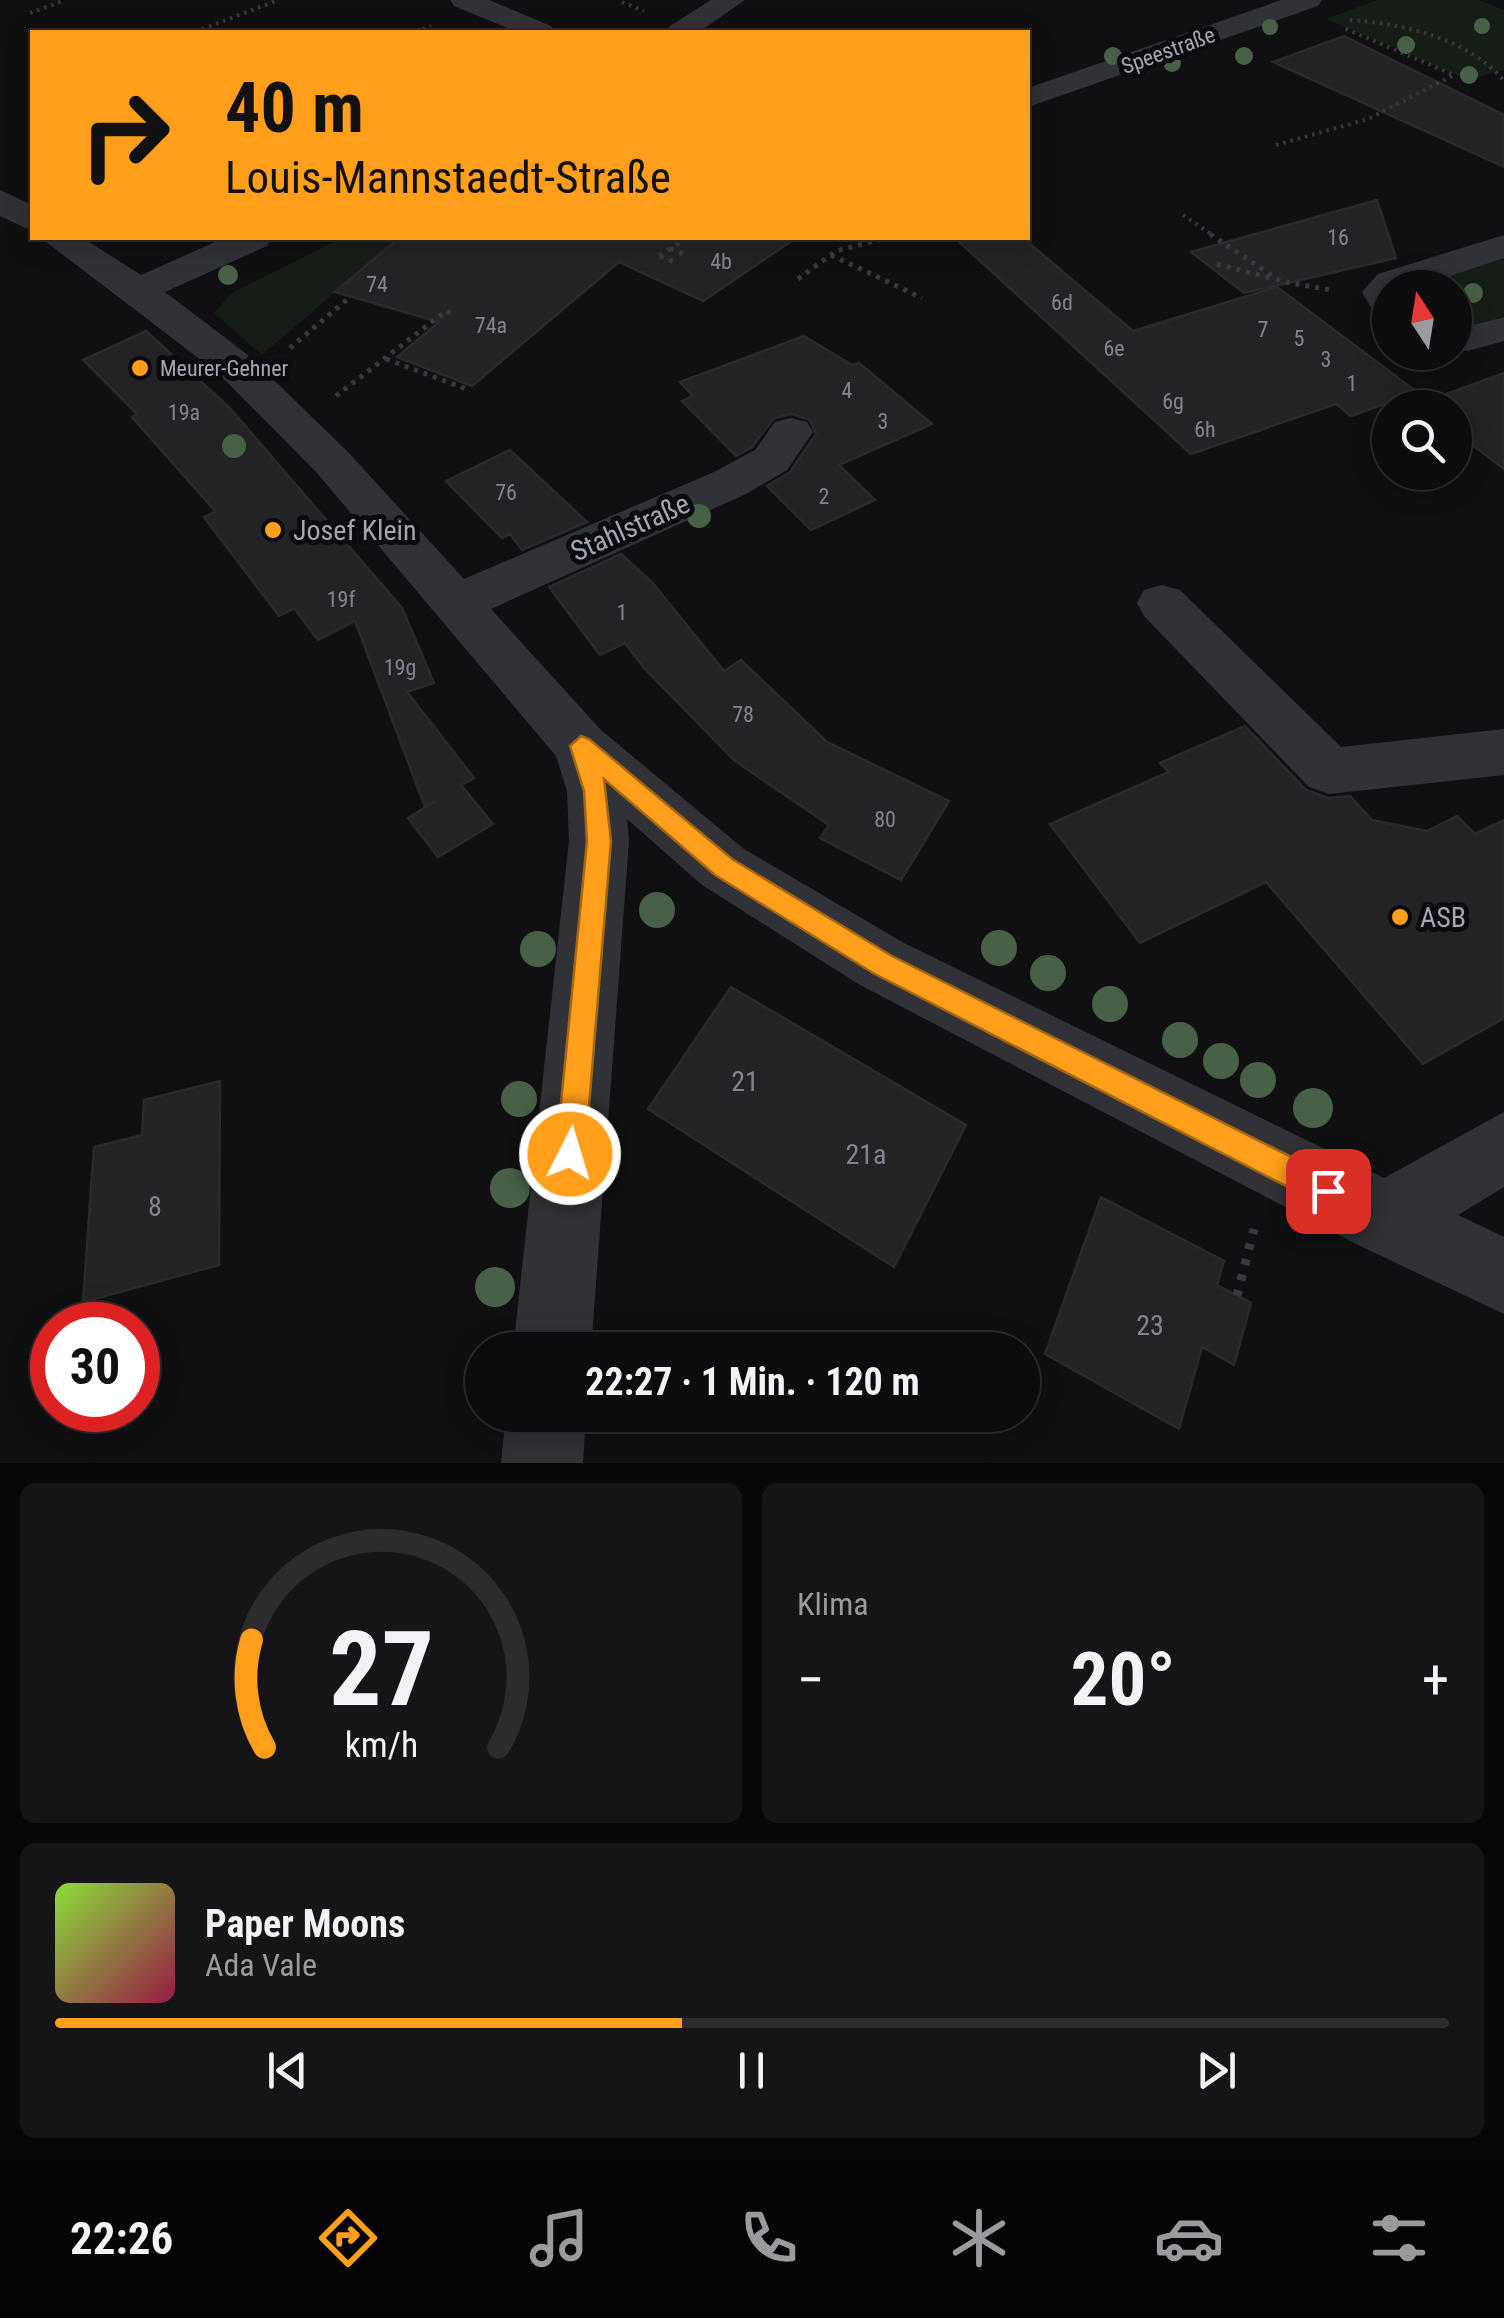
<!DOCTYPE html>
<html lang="de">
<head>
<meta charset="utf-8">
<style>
  body { margin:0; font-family:"Roboto Condensed",sans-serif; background:#151517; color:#f1f3f6; height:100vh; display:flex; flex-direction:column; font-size:38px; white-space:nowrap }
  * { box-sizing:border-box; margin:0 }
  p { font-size:32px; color:#9a9b9e }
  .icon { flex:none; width:55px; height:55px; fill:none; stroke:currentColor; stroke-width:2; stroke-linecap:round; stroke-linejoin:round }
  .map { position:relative; height:1463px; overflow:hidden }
  .panel { display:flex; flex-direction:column; gap:20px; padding:20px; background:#070708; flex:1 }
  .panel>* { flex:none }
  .top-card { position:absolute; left:30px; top:30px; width:1000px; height:210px; border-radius:0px; box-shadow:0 5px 25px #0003,0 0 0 2px #2c2c2e; background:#ff9f1b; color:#111; overflow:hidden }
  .needle { width:65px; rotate:348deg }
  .controls { position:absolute; left:1372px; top:270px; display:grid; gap:20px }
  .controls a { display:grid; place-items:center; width:100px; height:100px; border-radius:50%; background:#0c0c0e; box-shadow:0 5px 25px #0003,0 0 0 2px #2c2c2e; font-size:50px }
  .speed { position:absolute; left:30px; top:1302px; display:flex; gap:20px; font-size:50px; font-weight:700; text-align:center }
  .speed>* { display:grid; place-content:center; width:130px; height:130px; border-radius:50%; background:#0c0c0e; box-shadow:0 5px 25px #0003,0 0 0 2px #2c2c2e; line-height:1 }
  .speed .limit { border:15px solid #d22; background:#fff; color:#111 }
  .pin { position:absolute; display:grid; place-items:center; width:85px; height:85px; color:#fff; margin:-42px; border-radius:20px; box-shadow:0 5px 15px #0006 }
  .me { position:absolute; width:110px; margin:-55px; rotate:5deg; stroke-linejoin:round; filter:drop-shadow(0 0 8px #0008) }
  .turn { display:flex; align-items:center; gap:35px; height:210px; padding:0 30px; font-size:45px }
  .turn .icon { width:130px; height:130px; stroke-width:2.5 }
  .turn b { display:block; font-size:70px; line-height:85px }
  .big { font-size:75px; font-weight:700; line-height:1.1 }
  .panel .widget { flex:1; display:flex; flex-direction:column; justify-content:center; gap:15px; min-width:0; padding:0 35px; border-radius:15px; background:#151517 }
  .panel .dial { align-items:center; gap:0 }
  .dial svg { height:260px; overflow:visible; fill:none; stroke:#2c2c2e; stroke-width:7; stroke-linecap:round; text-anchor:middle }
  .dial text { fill:#f1f3f6; stroke:none }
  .song { display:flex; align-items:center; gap:30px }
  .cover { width:120px; height:120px; border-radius:15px; background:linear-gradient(135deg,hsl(90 70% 55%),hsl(340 70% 35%)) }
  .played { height:10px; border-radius:5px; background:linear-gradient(90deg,#ff9f1b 45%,#2c2c2e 45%) }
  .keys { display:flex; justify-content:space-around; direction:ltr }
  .heat { display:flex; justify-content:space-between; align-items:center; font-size:55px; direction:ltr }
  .panel .tiles { flex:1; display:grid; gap:20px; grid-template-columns:1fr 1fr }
  .widget:last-child { grid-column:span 2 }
  .trip { position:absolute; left:465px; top:1332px; width:575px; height:100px; border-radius:50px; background:#0c0c0e; box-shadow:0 5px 25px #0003,0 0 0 2px #2c2c2e; font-weight:700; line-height:100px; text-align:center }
  .menu { display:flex; height:160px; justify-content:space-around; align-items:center; background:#050506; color:#9a9b9e }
  .menu .icon { width:70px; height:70px }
  .menu .active { color:#ff9f1b }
  .menu b { font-size:45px; color:#f1f3f6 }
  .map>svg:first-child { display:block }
  .green { fill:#161d16 }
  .building { fill:#232326; stroke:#2a2a2e; stroke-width:2.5 }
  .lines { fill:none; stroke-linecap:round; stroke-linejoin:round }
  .path-far2 { stroke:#37393e; stroke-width:4; stroke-dasharray:2.5 5; stroke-linecap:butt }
  .path-far1 { stroke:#37393e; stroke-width:5; stroke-dasharray:4 6; stroke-linecap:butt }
  .path { stroke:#37393e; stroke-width:9; stroke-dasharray:6 10; stroke-linecap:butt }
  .minor { fill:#313237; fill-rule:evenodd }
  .tree { fill:#486048 }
  .route { fill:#ff9f1b; stroke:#a66712; stroke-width:2.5 }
  .poi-dot { fill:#ff9f1b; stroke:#0b0b0d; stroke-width:4 }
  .labels { text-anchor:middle; stroke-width:10; stroke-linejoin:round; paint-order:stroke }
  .far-street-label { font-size:22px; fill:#a0a8b4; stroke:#0b0b0d }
  .number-label { font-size:22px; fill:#808690 }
  .far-poi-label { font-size:22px; fill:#a0a8b4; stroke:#0b0b0d; text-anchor:start }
  .street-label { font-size:28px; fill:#a0a8b4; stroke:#0b0b0d }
  .poi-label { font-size:28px; fill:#a0a8b4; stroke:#0b0b0d; text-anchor:start }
  .near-number-label { font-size:28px; fill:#808690 }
</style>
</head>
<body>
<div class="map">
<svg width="1504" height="1463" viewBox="0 0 1504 1463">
  <rect width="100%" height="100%" fill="#101012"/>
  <!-- green -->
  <g class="green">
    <path d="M 1377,0 L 1479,0 L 1504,10 L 1504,70 L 1474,78 L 1459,76 L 1326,19 Z"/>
    <path d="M 341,238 L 398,238 L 262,355 L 214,313 L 233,292 Z"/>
    <path d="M 1504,257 L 1504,316 L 1478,325 L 1455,325 L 1455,288 L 1411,288 Z"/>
  </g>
  <!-- building -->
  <g class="building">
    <path d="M 1344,36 L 1504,115 L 1504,167 L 1273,62 Z"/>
    <path d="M 1377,200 L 1396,258 L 1244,293 L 1191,252 Z"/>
    <path d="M 399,238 L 796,238 L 703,301 L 619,262 L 472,386 L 397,357 L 439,322 L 335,292 Z"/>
    <path d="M 955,238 L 1023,238 L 1133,331 L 1277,287 L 1417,392 L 1351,416 L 1336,404 L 1191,454 Z"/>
    <path d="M 146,331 L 229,407 L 402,608 L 434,683 L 407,692 L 474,778 L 461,785 L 493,824 L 438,857 L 408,818 L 435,801 L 425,807 L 355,621 L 318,640 L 294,608 L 279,616 L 204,517 L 216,512 L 132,417 L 137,414 L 83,360 Z"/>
    <path d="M 804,336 L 852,365 L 859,363 L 932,424 L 839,465 L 875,500 L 811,530 L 767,486 L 790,472 L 816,434 L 810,420 L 792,414 L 774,418 L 752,447 L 736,456 L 682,401 L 693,396 L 680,382 Z"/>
    <path d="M 1504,373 L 1504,469 L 1455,432 L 1455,408 L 1419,404 Z"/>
    <path d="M 510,450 L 587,522 L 522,550 L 510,534 L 502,538 L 446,481 Z"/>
    <path d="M 621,554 L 652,582 L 724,671 L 741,660 L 827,742 L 949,801 L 901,880 L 820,838 L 829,825 L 735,761 L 644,668 L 625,643 L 600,655 L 549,587 Z"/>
    <path d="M 1245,726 L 1306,790 L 1328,798 L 1350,796 L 1372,820 L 1427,831 L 1457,816 L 1475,834 L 1504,820 L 1504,1018 L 1423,1064 L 1266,882 L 1140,943 L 1050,824 L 1169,772 L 1160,763 Z"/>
    <path d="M 731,987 L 966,1125 L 894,1267 L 648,1109 Z"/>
    <path d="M 220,1081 L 219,1265 L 83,1302 L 94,1147 L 142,1135 L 144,1100 Z"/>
    <path d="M 1101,1197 L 1224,1261 L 1217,1285 L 1251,1303 L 1234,1365 L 1202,1347 L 1179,1429 L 1045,1354 Z"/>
  </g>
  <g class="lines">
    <!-- path-far2 -->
    <g class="path-far2">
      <path d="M 622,2 L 644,11"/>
      <path d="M 30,13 L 65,0"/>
      <path d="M 1350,20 C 1404,24 1468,38 1504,81"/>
      <path d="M 195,32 L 278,0"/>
      <path d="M 416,32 L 431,26"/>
      <path d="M 1276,145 L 1368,119 L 1454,75 L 1341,27"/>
      <path d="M 1183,215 L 1214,236"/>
    </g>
    <!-- path-far1 -->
    <g class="path-far1">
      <path d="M 1210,234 L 1280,281 L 1331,290"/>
      <path d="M 670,248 L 687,256"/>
      <path d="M 831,255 L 922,298"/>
      <path d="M 659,256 L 687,238"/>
      <path d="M 660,256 L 676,263"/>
      <path d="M 1217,264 L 1274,279"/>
      <path d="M 798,279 L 836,251 L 886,238"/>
      <path d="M 290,348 L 350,297"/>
      <path d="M 386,359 L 469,390"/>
      <path d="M 336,396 L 446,311 L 451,313"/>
    </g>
    <!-- path -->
    <path class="path" d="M 1237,1296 L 1254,1229"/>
    <!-- minor -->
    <g class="minor">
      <path d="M 450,0 L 489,0 L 551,26 L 556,32 L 517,32 L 454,6 Z"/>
      <path d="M 711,0 L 745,0 L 699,32 L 666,32 L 670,26 Z"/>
      <path d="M 1281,0 L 1322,0 L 1318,6 L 1028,107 L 1028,88 Z"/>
      <path d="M 0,190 L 32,205 L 32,231 L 0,216 Z"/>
      <path d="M 1504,235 L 1504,258 L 1414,288 L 1390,288 L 1390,320 L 1376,316 L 1362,292 L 1378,274 Z"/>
      <path d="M 41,238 L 83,238 L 141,275 L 224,238 L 272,238 L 267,246 L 165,292 L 248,355 L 349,453 L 464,579 L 714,472 L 755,450 L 775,422 L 791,418 L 807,422 L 813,432 L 787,470 L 746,494 L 491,609 L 601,730 L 744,849 L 904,943 L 1384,1178 L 1504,1112 L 1504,1187 L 1458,1215 L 1504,1237 L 1504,1314 L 1358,1245 L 860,985 L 702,885 L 627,819 L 629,841 L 591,1350 L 513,1350 L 569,841 L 567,791 L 556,756 L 317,473 L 218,373 Z"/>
      <path d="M 1504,317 L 1504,341 L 1467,351 L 1455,349 L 1455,325 L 1466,327 Z"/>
      <path d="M 1162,585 L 1180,590 L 1341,747 L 1504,729 L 1504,775 L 1329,794 L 1309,787 L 1144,616 L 1137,603 L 1144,590 Z"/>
      <path d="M 506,1415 L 586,1415 L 583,1463 L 501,1463 Z"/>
    </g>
  </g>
  <!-- trees -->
  <g class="tree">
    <circle cx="1482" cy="26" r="8"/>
    <circle cx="1270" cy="27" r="8"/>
    <circle cx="1406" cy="45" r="9"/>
    <circle cx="1113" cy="56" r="9"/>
    <circle cx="1244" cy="56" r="9"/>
    <circle cx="1172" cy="63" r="9"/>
    <circle cx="1469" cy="75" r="9"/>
    <circle cx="228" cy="275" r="10"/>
    <circle cx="1473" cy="293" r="10"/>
    <circle cx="234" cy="446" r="12"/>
    <circle cx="699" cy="516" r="12"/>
    <circle cx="657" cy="910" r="18"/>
    <circle cx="999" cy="948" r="18"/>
    <circle cx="538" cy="949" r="18"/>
    <circle cx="1048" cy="973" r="18"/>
    <circle cx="1110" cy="1004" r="18"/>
    <circle cx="1180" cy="1040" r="18"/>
    <circle cx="1221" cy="1061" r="18"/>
    <circle cx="1258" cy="1080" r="18"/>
    <circle cx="519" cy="1099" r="18"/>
    <circle cx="1313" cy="1108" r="20"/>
    <circle cx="510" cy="1188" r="20"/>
    <circle cx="495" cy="1287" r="20"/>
  </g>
  <!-- route -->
  <path class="route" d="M 581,736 L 589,739 L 732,859 L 892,956 L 1339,1181 L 1343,1191 L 1339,1202 L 1328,1206 L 1317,1202 L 873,973 L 715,875 L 604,779 L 611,841 L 585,1154 L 581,1165 L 570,1169 L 560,1165 L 556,1154 L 587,841 L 584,791 L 570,746 Z"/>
  <!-- markers -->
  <g class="poi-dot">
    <circle cx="140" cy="368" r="10"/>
    <circle cx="273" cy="530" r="10"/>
    <circle cx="1400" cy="917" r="10"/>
  </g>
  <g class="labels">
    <!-- far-street labels -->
    <g class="far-street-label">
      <text transform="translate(1168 50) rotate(-20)" y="8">Speestraße</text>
    </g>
    <!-- number labels -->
    <g class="number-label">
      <text x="1338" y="245">16</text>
      <text x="721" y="269">4b</text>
      <text x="377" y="292">74</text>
      <text x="1062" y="310">6d</text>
      <text x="491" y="333">74a</text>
      <text x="1263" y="337">7</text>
      <text x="1299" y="346">5</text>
      <text x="1114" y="356">6e</text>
      <text x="1326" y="367">3</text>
      <text x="1352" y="391">1</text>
      <text x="847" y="398">4</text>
      <text x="1173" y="409">6g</text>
      <text x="184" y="420">19a</text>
      <text x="883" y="429">3</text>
      <text x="1205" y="437">6h</text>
      <text x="506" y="500">76</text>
      <text x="824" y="504">2</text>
      <text x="341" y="607">19f</text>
      <text x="622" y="620">1</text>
      <text x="400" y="675">19g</text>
      <text x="743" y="722">78</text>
      <text x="885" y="827">80</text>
    </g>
    <!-- far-poi labels -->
    <g class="far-poi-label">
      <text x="160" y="376">Meurer-Gehner</text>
    </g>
    <!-- street labels -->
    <g class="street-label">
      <text transform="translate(630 527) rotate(-24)" y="10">Stahlstraße</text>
    </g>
    <!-- poi labels -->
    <g class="poi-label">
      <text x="293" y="540">Josef Klein</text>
      <text x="1420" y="927">ASB</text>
    </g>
    <!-- near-number labels -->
    <g class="near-number-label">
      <text x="745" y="1091">21</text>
      <text x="866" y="1164">21a</text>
      <text x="155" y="1216">8</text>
      <text x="1150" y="1335">23</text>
    </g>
  </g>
</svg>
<div class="controls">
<a><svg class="needle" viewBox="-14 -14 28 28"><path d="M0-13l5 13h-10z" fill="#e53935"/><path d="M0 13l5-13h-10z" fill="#9a9b9e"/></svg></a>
<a><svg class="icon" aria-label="search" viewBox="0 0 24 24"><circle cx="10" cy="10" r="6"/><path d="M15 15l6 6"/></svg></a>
</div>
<div class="speed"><div class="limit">30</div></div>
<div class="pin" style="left:1328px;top:1191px;background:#d93025"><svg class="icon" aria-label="arrive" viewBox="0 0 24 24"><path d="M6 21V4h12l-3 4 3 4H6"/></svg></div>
<svg class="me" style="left:570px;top:1154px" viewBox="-20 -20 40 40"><circle r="17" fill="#ff9f1b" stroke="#fff" stroke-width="3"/><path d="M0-11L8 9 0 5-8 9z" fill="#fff"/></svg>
<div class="trip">22:27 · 1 Min. · 120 m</div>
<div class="top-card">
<div class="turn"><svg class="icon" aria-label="right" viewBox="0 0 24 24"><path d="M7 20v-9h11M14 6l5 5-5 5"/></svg><div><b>40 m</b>Louis-Mannstaedt-Straße</div></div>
</div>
</div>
<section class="panel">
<div class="tiles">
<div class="widget dial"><svg viewBox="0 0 100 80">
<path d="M14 69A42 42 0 1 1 86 69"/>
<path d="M14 69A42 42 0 0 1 10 36" stroke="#ff9f1b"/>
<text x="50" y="56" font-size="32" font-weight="700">27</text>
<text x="50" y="72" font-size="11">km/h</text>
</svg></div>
<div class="widget"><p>Klima</p>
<div class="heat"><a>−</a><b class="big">20°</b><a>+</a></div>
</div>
<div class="widget">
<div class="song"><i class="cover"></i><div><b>Paper Moons</b><p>Ada Vale</p></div></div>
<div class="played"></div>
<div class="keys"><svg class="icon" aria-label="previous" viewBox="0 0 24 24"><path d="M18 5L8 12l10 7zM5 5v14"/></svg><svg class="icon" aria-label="pause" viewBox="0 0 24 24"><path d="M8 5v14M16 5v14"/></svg><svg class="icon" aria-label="next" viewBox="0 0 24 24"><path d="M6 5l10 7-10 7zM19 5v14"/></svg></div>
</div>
</div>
</section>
<nav class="menu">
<b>22:26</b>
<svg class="icon active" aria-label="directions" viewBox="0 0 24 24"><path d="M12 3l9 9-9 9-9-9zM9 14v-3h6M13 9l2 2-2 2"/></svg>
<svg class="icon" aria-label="music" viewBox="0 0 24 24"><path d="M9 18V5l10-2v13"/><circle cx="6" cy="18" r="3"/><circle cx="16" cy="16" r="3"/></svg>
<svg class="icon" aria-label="phone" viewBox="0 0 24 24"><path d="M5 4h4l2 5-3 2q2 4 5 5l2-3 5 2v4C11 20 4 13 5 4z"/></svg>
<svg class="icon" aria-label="climate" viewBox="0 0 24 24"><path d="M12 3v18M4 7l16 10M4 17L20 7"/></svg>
<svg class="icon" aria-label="car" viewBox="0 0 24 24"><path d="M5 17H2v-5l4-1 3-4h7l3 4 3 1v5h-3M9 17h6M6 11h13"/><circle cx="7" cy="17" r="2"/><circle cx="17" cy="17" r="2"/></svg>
<svg class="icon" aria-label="filters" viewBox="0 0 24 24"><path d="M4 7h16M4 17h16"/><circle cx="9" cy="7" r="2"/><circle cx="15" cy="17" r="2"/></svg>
</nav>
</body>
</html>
